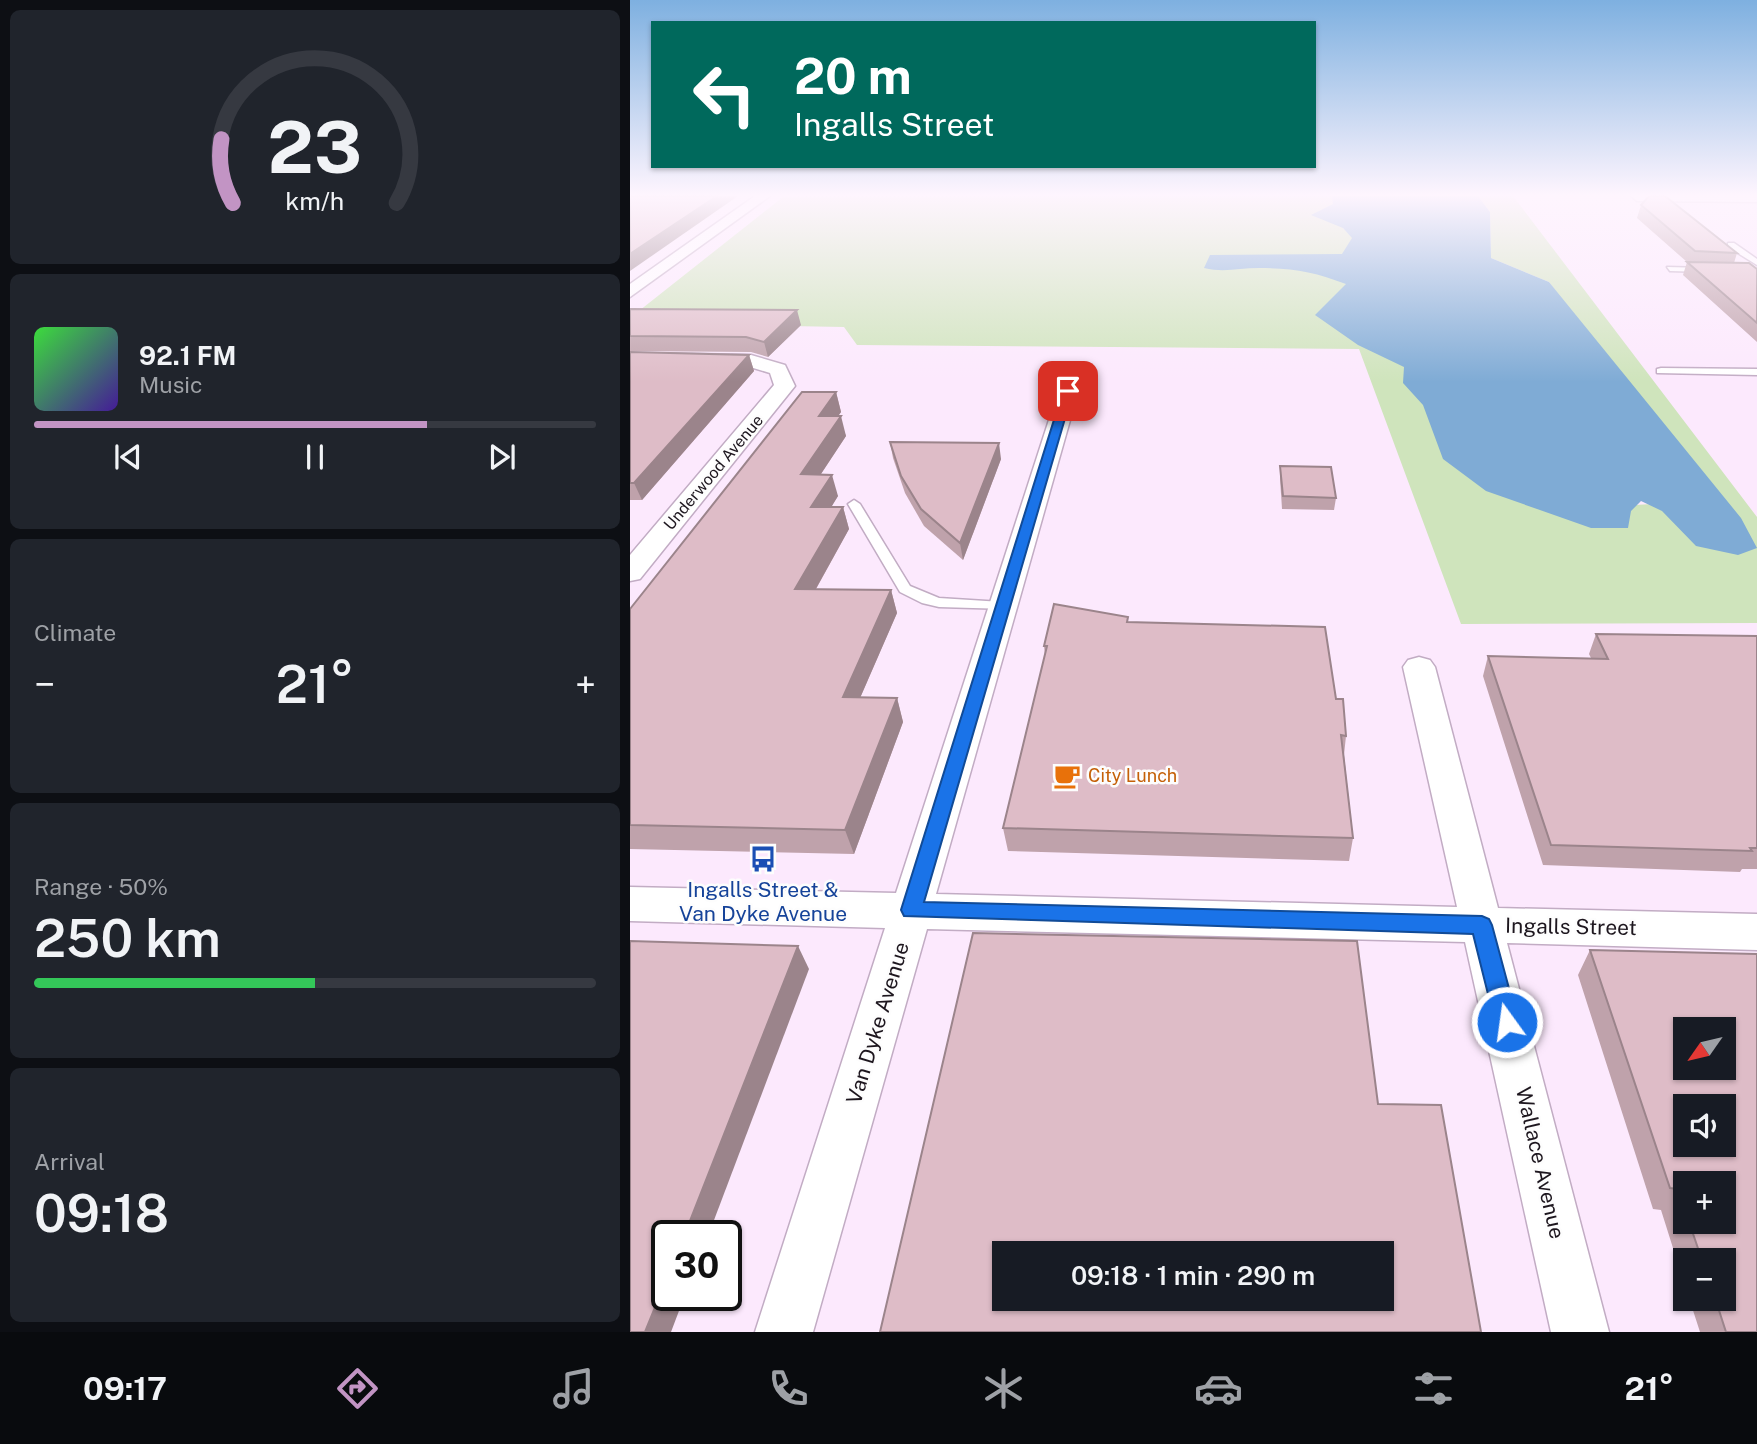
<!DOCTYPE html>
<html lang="en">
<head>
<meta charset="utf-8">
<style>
  body { margin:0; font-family:"Public Sans",sans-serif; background:#20242c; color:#f1f3f6; height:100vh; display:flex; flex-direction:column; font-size:26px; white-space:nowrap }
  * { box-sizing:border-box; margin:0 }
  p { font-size:23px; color:#9ea1a6 }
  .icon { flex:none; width:38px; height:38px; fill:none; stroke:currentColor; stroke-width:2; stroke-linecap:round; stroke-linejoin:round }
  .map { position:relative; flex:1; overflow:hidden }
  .sheet { display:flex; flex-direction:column; gap:10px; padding:10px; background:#0d0f14; width:630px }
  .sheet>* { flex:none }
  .guide { position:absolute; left:21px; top:21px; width:665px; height:147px; border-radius:0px; box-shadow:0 2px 5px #0004; background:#00695c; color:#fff; overflow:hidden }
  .needle { width:46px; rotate:236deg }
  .controls { position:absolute; left:1043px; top:1017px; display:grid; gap:14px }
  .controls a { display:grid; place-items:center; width:63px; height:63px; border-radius:0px; background:#171b24; box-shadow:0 2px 5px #0004; font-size:35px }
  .speed { position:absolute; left:21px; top:1220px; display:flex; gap:14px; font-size:35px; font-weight:700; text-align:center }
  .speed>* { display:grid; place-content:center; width:91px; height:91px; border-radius:50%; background:#171b24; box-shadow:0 2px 5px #0004; line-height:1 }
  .speed .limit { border:4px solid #111; border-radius:10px; background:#fff; color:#111 }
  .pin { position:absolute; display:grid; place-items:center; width:60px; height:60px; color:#fff; margin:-30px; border-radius:14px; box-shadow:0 4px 10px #0006 }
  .me { position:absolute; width:77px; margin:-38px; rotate:346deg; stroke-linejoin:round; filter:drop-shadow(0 0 5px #0008) }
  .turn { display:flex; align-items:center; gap:24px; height:147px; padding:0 28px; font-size:32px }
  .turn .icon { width:91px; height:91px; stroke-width:2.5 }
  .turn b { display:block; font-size:49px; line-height:60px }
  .big { font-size:52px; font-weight:600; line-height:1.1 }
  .sheet .tile { flex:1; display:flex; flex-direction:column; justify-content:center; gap:10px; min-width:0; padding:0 24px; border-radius:10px; background:#20242c }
  .sheet .dial { align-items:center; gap:0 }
  .dial svg { height:182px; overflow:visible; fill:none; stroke:#363941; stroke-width:7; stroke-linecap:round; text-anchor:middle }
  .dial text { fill:#f1f3f6; stroke:none }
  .song { display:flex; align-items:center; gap:21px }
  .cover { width:84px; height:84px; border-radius:10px; background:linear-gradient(135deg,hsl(120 70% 55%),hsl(260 70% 35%)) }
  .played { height:7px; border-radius:4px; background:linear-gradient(90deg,#c294c4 70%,#363941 70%) }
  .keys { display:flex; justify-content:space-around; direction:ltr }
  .heat { display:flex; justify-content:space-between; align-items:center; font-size:38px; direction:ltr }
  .charge { height:10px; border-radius:5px; background:linear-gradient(90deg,#34c759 50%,#363941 0) }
  .trip { position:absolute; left:362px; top:1241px; width:402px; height:70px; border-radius:0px; background:#171b24; box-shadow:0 2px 5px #0004; font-weight:600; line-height:70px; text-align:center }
  .dock { display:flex; height:112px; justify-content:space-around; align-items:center; background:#090b0e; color:#9ea1a6 }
  .dock .icon { width:49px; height:49px }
  .dock .on { color:#c294c4 }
  .dock b { font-size:32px; color:#f1f3f6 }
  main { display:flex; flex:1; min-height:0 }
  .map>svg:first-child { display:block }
  .green { fill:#cfe4bc }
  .water { fill:#7fabd5 }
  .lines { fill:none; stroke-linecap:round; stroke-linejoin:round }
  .lane-casing { stroke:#c2acc4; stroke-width:3 }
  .street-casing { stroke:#c2acc4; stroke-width:3 }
  .lane { fill:#fff; fill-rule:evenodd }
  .street { fill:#fff; fill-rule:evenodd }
  .wall { fill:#bfa2ab; fill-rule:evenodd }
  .shaded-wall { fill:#9b848b }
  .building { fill:#debcc7; stroke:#9b848b; stroke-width:2; fill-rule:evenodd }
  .route { fill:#1a73e8; stroke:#114b97; stroke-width:2 }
  .labels { text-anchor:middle; stroke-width:5; stroke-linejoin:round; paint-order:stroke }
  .far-street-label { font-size:16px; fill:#1d161e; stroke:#fdfdfd }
  .food-label { font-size:18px; fill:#c56008; stroke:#fdfdfd; text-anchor:start }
  .near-transit-label { font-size:21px; fill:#164399; stroke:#fdfdfd }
  .near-street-label { font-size:21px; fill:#1d161e; stroke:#fdfdfd }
</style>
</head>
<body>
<main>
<section class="sheet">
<div class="tile dial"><svg viewBox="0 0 100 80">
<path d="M14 69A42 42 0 1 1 86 69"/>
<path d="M14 69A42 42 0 0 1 9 41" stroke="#c294c4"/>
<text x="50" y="56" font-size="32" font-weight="700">23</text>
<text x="50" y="72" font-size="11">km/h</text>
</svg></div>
<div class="tile">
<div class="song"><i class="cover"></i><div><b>92.1 FM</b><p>Music</p></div></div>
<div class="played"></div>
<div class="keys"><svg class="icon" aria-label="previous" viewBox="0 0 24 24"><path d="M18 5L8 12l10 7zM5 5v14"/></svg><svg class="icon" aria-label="pause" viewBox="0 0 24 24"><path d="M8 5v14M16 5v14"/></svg><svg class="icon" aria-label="next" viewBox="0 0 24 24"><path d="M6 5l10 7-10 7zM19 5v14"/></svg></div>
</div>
<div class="tile"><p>Climate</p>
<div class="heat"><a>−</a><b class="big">21°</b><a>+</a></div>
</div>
<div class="tile"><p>Range · 50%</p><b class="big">250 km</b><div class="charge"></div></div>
<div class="tile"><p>Arrival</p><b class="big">09:18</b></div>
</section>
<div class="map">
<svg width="1127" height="1332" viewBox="0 0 1127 1332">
  <rect width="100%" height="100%" fill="#fce9fd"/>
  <!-- green -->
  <path class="green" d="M 713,196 L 713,228 L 986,506 L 1078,501 L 919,282 L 861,258 L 860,212 L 848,196 L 883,196 L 1127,517 L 1127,623 L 831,624 L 729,349 L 227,345 L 214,327 L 0,323 L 0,318 L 153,197 Z"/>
  <!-- water -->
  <path class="water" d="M 702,196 L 848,196 L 860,212 L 861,258 L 919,282 L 1111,518 L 1127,548 L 1108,555 L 1066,546 L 1032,511 L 1011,501 L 1001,511 L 998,528 L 961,528 L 856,491 L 813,459 L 793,405 L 773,383 L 774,367 L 728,345 L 685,315 L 716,284 C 685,272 663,268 629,268 C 609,268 594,273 574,268 L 580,255 L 712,254 L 722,238 L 713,228 L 681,215 L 703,204 Z"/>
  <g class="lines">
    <!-- lane casing -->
    <g class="lane-casing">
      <g id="lane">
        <path d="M 1098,243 L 1104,243 L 1127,259 L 1127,265 L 1098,247 Z"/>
        <path d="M 1037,267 L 1076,268 L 1080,270 L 1076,272 L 1040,271 Z"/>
        <path d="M 1031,368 L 1127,369 L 1127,375 L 1027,373 L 1027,369 Z"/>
        <path d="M 224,500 L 230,504 L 280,586 L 309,598 L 372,602 L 379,606 L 377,609 L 309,607 L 292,603 L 270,592 L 218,504 Z"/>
      </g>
    </g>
    <!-- street casing -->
    <g class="street-casing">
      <g id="street">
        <path d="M 125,196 L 140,196 L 0,297 L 0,284 Z"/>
        <path d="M 1001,196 L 1127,196 L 1127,202 L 1007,201 Z"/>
        <path d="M 0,353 L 121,355 L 155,365 L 165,386 L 10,579 L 0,581 L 0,555 L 144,385 L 140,373 L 120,367 L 0,365 Z"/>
        <path d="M 438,386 L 448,392 L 306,894 L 827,907 L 773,667 L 778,660 L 789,657 L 800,660 L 805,667 L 868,908 L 1127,914 L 1127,950 L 877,943 L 979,1332 L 921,1332 L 835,942 L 297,929 L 183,1332 L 125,1332 L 255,928 L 0,921 L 0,887 L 266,893 L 428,392 Z"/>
      </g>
    </g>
    <!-- lane -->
    <use href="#lane" class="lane"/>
    <!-- street -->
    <use href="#street" class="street"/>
  </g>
  <!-- wall -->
  <g class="wall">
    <path d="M 1011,205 L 1107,253 L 1104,263 L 1127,269 L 1127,342 L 1053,275 L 1057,262 L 1007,218 Z"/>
    <path d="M 0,309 L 171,325 L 138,357 L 121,352 L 0,351 Z"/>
    <path d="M 0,352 L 119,355 L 124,371 L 12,500 L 0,500 Z"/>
    <path d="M 206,392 L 211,412 L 208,416 L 216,436 L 191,474 L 208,496 L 201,507 L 213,507 L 219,529 L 186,589 L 261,590 L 267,613 L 230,698 L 267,698 L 273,722 L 224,854 L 0,849 L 0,609 Z"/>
    <path d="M 260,442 L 371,459 L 333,560 L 294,526 L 275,493 L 263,458 Z"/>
    <path d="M 650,466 L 706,498 L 704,510 L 652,509 L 650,478 Z"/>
    <path d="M 498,617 L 498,622 L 706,699 L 716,736 L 714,755 L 723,838 L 719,861 L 378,851 L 373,828 L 415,655 L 414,646 Z"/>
    <path d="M 966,634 L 1127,636 L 1127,869 L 1112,869 L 1110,872 L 913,865 L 853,676 L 858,656 L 961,658 L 959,654 Z"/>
    <path d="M 960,950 L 1127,954 L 1127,1332 L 1070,1332 L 1059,1298 L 1094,1298 L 1094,1260 L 1055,1260 L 1055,1286 L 1031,1210 L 1023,1209 L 948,975 ZM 1055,1029 L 1094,1029 L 1094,1068 L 1055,1068 ZM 1055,1106 L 1094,1106 L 1094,1144 L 1055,1144 ZM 1055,1183 L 1094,1183 L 1094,1222 L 1055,1222 Z"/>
  </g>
  <!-- shaded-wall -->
  <g class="shaded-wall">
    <path d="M 87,196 L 108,196 L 0,271 L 0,254 Z"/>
    <path d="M 167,310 L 171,325 L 138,357 L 134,342 Z"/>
    <path d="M 119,355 L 124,371 L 12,500 L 4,483 Z"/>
    <path d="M 206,392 L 211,412 L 194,436 L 189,416 Z"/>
    <path d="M 211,416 L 216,436 L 177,495 L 171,474 Z"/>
    <path d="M 369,443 L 371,459 L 333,560 L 330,543 Z"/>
    <path d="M 202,475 L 208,496 L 188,529 L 181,507 Z"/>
    <path d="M 213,507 L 219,529 L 173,612 L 165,589 Z"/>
    <path d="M 261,590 L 267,613 L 220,721 L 213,697 Z"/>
    <path d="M 267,698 L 273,722 L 224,854 L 215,830 Z"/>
    <path d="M 168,946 L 179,969 L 78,1236 L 54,1236 Z"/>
    <path d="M 37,1278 L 37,1295 L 55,1295 L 41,1332 L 15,1332 Z"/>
  </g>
  <!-- building -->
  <g class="building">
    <path d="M 0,196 L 87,196 L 0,254 Z"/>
    <path d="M 1019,196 L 1035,196 L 1107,253 L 1065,251 L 1011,205 Z"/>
    <path d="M 1057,262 L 1119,263 L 1127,269 L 1127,323 Z"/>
    <path d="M 0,309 L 167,310 L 134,342 L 116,337 L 0,336 Z"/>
    <path d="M 0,352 L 119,355 L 4,483 L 0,483 Z"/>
    <path d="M 172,392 L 206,392 L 189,416 L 211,416 L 171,474 L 202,475 L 181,507 L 213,507 L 165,589 L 261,590 L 213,697 L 267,698 L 215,830 L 0,825 L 0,609 Z"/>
    <path d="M 260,442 L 369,443 L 330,543 L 291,509 L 271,476 Z"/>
    <path d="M 650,466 L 701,467 L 706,498 L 653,496 Z"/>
    <path d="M 424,604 L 498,617 L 497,622 L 695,627 L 706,699 L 713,699 L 716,736 L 711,735 L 723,838 L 373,828 L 417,646 L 414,646 Z"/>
    <path d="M 966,634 L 1127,636 L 1127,848 L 1120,848 L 1122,851 L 921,845 L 858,656 L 978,659 Z"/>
    <path d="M 343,933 L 727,941 L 748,1104 L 811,1105 L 851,1332 L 250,1332 ZM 374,1253 L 752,1253 L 752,1298 L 374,1298 Z"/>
    <path d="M 0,941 L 168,946 L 54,1236 L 37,1236 L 37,1278 L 15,1332 L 0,1332 Z"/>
    <path d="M 960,950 L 1127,954 L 1127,1332 L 1096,1332 L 1085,1298 L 1094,1298 L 1094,1260 L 1072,1260 L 1059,1222 L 1094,1222 L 1094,1183 L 1055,1183 L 1055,1212 L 1047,1189 L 1040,1188 ZM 1055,1029 L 1094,1029 L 1094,1068 L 1055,1068 ZM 1055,1106 L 1094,1106 L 1094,1144 L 1055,1144 Z"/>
  </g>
  <!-- sky -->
  <linearGradient id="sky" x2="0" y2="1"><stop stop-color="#7eb0e0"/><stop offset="0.51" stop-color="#fef5fe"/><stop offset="1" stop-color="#fef5fe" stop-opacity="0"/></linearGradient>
  <rect width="1127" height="382" fill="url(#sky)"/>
  <!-- route -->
  <path class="route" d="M 438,388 L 443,391 L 294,902 L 852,916 L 859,919 L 862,925 L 888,1022 L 885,1030 L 877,1033 L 869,1030 L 865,1022 L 843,934 L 274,916 L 271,910 L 433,391 Z"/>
  <!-- icons -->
  <defs>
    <g id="cafe-bare" transform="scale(2.1)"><path d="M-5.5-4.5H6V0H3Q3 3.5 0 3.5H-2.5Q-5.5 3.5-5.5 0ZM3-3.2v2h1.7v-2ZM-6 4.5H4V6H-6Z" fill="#e8710a" stroke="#fdfdfd" stroke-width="2.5" paint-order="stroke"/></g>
    <g id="bus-bare" transform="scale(2.1)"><path d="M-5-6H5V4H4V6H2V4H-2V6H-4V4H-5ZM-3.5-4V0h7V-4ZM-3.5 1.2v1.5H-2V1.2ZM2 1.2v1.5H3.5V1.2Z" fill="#1a4fb4" stroke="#fdfdfd" stroke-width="2.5" paint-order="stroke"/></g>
  </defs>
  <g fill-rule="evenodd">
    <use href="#cafe-bare" x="437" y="776"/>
    <use href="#bus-bare" x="133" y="859"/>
  </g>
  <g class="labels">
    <!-- far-street labels -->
    <g class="far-street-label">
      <text transform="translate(83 472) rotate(-50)" y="6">Underwood Avenue</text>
    </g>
    <!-- food labels -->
    <g class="food-label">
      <text x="458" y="782">City Lunch</text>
    </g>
    <!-- near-transit labels -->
    <g class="near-transit-label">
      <text x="133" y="897">Ingalls Street &amp;<tspan x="133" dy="24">Van Dyke Avenue</tspan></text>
    </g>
    <!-- near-street labels -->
    <g class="near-street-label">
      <text transform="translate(941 927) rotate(1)" y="7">Ingalls Street</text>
      <text transform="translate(248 1023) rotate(-73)" y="7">Van Dyke Avenue</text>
      <text transform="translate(910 1163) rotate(77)" y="7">Wallace Avenue</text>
    </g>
  </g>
</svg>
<div class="controls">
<a><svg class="needle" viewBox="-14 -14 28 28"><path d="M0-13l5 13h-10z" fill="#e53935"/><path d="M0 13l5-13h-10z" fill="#9ea1a6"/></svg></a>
<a><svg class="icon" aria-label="sound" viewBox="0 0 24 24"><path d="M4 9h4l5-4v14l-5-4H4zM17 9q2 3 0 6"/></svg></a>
<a>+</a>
<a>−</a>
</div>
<div class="speed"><div class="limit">30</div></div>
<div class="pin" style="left:438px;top:391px;background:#d93025"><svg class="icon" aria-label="arrive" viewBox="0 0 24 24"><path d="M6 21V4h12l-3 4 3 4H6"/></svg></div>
<svg class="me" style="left:877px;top:1022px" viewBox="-20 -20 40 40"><circle r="17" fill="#1a73e8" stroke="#fff" stroke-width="3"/><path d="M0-11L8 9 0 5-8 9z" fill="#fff"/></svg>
<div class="trip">09:18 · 1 min · 290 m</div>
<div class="guide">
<div class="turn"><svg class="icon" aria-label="left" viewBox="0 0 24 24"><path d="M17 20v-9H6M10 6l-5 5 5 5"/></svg><div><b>20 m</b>Ingalls Street</div></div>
</div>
</div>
</main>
<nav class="dock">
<b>09:17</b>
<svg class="icon on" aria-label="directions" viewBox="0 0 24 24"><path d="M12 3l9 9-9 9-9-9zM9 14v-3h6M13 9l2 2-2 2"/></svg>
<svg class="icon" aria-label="music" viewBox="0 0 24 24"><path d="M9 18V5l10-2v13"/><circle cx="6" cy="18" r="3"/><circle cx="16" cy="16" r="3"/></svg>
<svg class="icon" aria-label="phone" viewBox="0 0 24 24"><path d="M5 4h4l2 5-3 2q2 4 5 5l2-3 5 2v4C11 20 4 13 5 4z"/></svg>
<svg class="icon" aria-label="climate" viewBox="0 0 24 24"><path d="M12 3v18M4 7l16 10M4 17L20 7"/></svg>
<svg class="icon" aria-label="car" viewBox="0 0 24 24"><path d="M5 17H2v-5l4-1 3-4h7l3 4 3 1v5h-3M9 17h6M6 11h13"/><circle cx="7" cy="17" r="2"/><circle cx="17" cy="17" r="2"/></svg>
<svg class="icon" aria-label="filters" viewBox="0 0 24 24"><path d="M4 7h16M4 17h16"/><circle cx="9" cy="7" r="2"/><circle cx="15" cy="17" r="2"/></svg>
<b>21°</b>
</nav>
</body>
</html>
